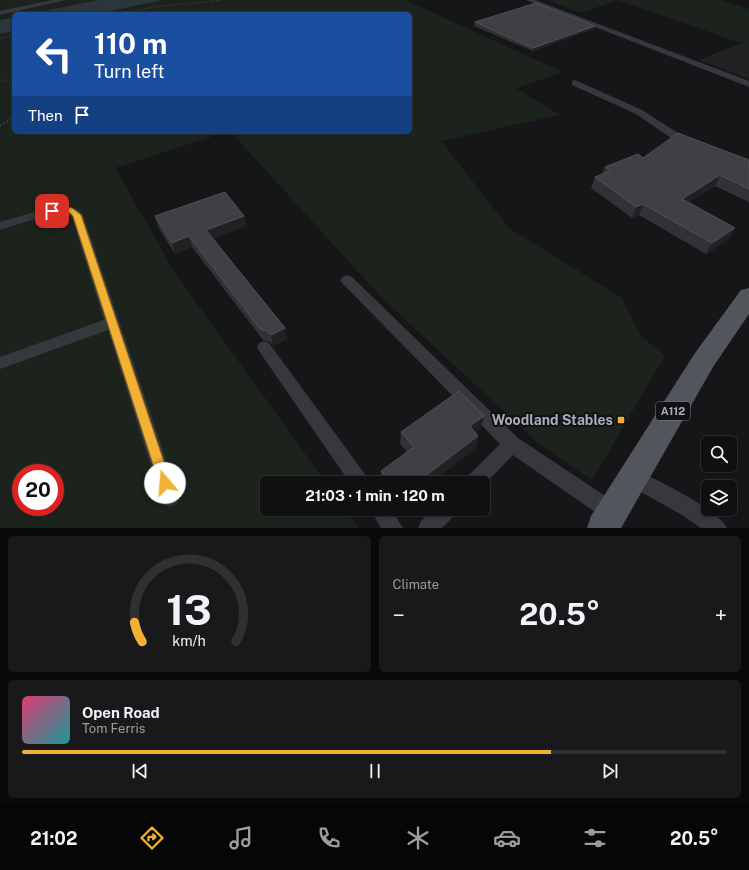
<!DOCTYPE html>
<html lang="en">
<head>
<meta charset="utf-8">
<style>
  body { margin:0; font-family:"Public Sans",sans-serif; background:#19191b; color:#f1f3f6; height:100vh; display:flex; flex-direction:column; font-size:15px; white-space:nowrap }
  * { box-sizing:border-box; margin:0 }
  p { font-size:13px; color:#9c9d9f }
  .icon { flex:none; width:22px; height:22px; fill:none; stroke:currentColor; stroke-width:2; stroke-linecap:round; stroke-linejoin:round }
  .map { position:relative; height:528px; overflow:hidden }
  .drawer { display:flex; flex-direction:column; gap:8px; padding:8px; background:#09090a; flex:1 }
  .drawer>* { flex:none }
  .top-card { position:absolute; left:12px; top:12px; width:400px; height:122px; border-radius:6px; box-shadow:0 1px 3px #0004,0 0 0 1px #303032; background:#1a4fa0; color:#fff; overflow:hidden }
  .controls { position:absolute; left:701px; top:436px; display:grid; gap:8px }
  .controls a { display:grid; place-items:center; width:36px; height:36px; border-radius:6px; background:#101012; box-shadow:0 1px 3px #0004,0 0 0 1px #303032; font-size:20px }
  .speed { position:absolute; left:12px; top:464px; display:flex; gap:8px; font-size:20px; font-weight:700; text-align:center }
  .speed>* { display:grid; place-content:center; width:52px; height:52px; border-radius:50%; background:#101012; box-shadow:0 1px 3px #0004,0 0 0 1px #303032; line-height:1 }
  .speed .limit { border:6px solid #d22; background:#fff; color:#111 }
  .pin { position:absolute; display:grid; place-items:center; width:34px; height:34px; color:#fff; margin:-17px; border-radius:8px; box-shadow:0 2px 6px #0006 }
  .me { position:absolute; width:44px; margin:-22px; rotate:342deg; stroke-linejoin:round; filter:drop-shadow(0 0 3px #0008) }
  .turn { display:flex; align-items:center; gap:14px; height:84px; padding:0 16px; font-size:18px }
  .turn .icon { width:52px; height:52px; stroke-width:2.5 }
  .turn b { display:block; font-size:28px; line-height:34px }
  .then { display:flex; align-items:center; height:38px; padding:0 16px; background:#0003; gap:8px; font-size:15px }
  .big { font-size:30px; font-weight:700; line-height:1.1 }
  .drawer .widget { flex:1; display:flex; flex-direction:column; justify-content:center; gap:6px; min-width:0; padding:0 14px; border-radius:6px; background:#19191b }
  .drawer .dial { align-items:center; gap:0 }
  .dial svg { height:104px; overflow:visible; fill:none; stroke:#303032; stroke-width:7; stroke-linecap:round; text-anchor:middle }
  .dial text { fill:#f1f3f6; stroke:none }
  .song { display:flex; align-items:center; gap:12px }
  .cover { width:48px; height:48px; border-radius:6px; background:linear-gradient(135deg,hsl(340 70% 55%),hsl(180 70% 35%)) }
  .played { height:4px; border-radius:2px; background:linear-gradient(90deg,#f2b134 75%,#303032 75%) }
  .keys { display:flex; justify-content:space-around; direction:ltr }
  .heat { display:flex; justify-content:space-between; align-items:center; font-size:22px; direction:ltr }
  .drawer .tiles { flex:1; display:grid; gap:8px; grid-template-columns:1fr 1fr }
  .widget:last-child { grid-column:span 2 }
  .trip { position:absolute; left:260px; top:476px; width:230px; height:40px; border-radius:6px; background:#101012; box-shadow:0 1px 3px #0004,0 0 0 1px #303032; font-weight:700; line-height:40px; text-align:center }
  .tab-bar { display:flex; height:64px; justify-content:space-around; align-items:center; background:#060607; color:#9c9d9f }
  .tab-bar .icon { width:28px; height:28px }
  .tab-bar .current { color:#f2b134 }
  .tab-bar b { font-size:18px; color:#f1f3f6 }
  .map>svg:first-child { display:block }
  .built { fill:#222225 }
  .green { fill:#1c231d; fill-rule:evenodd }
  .water { fill:#2c353c }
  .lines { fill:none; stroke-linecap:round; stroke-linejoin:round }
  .path-far1 { stroke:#3d3f44; stroke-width:1.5; stroke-dasharray:1 2; stroke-linecap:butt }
  .path { stroke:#3d3f44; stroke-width:2; stroke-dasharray:1.5 2.5; stroke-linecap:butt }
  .service { fill:#37383d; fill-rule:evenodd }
  .primary { fill:#53555c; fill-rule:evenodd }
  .wall { fill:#323236 }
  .shaded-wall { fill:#212124 }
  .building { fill:#3f3f44; stroke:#4f5156 }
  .route { fill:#f2b134; stroke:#9d7322 }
  .poi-dot { fill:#f2b134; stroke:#111113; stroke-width:1.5 }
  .labels { text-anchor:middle; stroke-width:4; stroke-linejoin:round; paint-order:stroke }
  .shield { fill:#111113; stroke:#7b7e86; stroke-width:1 }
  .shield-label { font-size:11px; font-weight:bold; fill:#a8adb8 }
  .near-poi-label { font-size:14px; font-weight:bold; fill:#a8adb8; stroke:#111113; text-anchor:end }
</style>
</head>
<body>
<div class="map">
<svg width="749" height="528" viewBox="0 0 749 528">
  <rect width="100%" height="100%" fill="#161618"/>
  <!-- built -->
  <path class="built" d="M 749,40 L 749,79 L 699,60 L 741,43 Z"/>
  <!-- green -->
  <g class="green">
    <path d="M 0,0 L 98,0 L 29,14 L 14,14 L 14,17 L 0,20 Z"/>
    <path d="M 163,0 L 405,0 L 563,72 L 516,88 L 560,115 L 441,141 L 509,228 L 622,298 L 640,335 L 665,356 L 592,480 L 539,444 L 380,296 L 231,132 L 410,132 L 410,14 L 97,14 Z"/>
    <path d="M 548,0 L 720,0 L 749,9 L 749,40 L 741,43 L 618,0 L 581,13 Z"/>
    <path d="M 14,31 L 14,132 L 226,132 L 115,168 L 175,273 L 326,483 L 267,483 L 267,509 L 345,509 L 358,528 L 0,528 L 0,34 ZM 21,473 L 55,473 L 55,507 L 21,507 Z"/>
  </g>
  <!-- water -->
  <g class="water">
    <path d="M 98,0 L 163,0 L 97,14 L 29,14 Z"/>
    <path d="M 14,17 L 14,31 L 0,34 L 0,20 Z"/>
  </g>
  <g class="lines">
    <!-- path-far1 -->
    <g class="path-far1">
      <path d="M 118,14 L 154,7 L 222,0"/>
      <path d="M 0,38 L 14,35"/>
      <path d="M 0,80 L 14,83"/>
    </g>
    <!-- path -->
    <path class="path" d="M 0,126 L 14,117"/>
    <!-- service -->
    <g class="service">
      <path d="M 53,0 L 66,0 L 0,15 L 0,11 Z"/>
      <path d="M 526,0 L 535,0 L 749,81 L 749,87 Z"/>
      <path d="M 575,80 L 642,110 L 695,144 L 690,147 L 680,144 L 636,114 L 572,85 L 572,81 Z"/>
      <path d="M 52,207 C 63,207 76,205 83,215 L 179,498 L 177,504 L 170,507 L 163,504 L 161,498 L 108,330 L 0,369 L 0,357 L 104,320 L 72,217 C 60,208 14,226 0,230 L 0,222 Z"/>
      <path d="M 347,275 L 352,277 L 518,438 L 619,505 L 621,512 L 619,519 L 612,521 L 605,519 L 513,455 L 483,486 L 483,483 L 464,483 L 467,477 L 500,444 L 342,283 L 340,280 L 342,277 Z"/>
      <path d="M 264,341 L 269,343 L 367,477 L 370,483 L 350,483 L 259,351 L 257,347 L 259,343 Z"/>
      <path d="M 633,469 C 653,477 719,510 727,528 L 701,528 L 682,515 L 627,484 L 624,478 L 627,472 Z"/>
      <path d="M 370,509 L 391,509 L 403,528 L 381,528 Z"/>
      <path d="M 434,509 L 456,509 L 454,516 L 442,528 L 418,528 L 421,521 Z"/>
    </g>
    <!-- primary -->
    <path class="primary" d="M 749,288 L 749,314 L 713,367 L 621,528 L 587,528 L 591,516 L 695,353 L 741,290 Z"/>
  </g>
  <!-- wall -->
  <g class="wall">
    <path d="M 475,22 L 595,26 L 594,29 L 533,51 L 474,26 Z"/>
    <path d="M 643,158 L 749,160 L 749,202 L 715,186 L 689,202 L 735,228 L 729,239 L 706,254 L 639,215 L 632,218 L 591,188 L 595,177 L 602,174 L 605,167 Z"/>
    <path d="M 155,216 L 244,216 L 246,226 L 213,239 L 285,328 L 287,339 L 273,346 L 270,342 L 263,340 L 192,247 L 175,254 L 158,227 Z"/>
    <path d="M 481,428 L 475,432 L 478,436 L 476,448 L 430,483 L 381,483 L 381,471 L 407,452 L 400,444 L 401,432 Z"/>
  </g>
  <!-- shaded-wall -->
  <g class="shaded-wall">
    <path d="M 595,26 L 594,29 L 533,51 L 533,48 Z"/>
    <path d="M 720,175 L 715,186 L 677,210 L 682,199 Z"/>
    <path d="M 643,204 L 639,215 L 632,218 L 636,207 Z"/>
    <path d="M 244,216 L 246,226 L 209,241 L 206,230 Z"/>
    <path d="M 735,228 L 729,239 L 706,254 L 712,243 Z"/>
    <path d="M 189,236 L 192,247 L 175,254 L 172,243 Z"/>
    <path d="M 285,328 L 287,339 L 273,346 L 271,335 Z"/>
    <path d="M 484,416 L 481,428 L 467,439 L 470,426 Z"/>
    <path d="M 478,436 L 476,448 L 430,483 L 416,483 Z"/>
  </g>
  <!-- building -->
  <g class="building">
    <path d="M 536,3 L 595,26 L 533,48 L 475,22 Z"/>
    <path d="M 678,133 L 749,160 L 749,189 L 720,175 L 682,199 L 735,228 L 712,243 L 643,204 L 636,207 L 595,177 L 610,171 L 605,167 L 638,154 L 643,158 Z"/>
    <path d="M 225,192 L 244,216 L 206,230 L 285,328 L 271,335 L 267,331 L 260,329 L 189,236 L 172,243 L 155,216 Z"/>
    <path d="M 459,391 L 484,416 L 470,426 L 478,436 L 416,483 L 391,483 L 381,471 L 414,447 L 401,432 Z"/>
  </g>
  <!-- route -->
  <path class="route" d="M 52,208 L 72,208 L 81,215 L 171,483 L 170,488 L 165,489 L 161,488 L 159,483 L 73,216 L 70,213 L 49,213 L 48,211 Z"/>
  <!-- markers -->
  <rect class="poi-dot" x="617" y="416" width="8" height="8" rx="2"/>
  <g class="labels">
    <!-- shield labels -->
    <rect class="shield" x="656" y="402" width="34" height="18" rx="3"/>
    <g class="shield-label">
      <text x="673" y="415">A112</text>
    </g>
    <!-- near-poi labels -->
    <g class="near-poi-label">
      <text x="613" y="425">Woodland Stables</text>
    </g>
  </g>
</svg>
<div class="controls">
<a><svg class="icon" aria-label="search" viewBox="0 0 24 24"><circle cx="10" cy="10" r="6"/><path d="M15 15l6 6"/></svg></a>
<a><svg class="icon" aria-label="layers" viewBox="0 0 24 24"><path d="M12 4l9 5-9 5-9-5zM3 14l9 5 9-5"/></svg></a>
</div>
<div class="speed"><div class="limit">20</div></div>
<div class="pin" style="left:52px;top:211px;background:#d93025"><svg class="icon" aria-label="arrive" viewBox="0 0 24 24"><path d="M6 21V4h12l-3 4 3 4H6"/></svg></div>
<svg class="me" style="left:165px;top:483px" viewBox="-20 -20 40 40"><circle r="19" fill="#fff"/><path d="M0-13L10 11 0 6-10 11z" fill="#f2b134"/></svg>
<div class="trip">21:03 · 1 min · 120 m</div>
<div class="top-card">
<div class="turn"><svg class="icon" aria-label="left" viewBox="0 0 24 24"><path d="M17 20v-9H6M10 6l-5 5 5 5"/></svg><div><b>110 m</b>Turn left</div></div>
<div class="then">Then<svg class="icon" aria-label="arrive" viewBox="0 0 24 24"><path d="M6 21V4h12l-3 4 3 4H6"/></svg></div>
</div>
</div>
<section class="drawer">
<div class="tiles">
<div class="widget dial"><svg viewBox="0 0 100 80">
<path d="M14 69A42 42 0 1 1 86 69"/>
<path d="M14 69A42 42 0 0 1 8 54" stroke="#f2b134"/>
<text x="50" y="56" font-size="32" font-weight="700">13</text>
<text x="50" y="72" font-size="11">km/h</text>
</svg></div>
<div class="widget"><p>Climate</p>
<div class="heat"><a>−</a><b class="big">20.5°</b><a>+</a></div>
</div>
<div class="widget">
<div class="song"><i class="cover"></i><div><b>Open Road</b><p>Tom Ferris</p></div></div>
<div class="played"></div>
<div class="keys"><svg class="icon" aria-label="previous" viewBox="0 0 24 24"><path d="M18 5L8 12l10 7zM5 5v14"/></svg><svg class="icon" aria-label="pause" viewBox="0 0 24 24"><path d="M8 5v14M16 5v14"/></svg><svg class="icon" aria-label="next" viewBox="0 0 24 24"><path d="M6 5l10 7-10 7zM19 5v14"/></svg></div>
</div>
</div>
</section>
<nav class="tab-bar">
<b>21:02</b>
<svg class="icon current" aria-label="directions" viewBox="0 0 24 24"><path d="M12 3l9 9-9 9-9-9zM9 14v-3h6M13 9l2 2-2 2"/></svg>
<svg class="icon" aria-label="music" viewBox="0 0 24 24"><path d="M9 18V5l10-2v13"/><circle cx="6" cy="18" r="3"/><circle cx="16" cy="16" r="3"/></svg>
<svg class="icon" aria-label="phone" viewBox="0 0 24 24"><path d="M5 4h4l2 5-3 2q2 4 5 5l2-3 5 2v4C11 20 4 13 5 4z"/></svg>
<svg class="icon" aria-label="climate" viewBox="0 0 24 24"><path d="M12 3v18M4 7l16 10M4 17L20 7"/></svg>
<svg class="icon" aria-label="car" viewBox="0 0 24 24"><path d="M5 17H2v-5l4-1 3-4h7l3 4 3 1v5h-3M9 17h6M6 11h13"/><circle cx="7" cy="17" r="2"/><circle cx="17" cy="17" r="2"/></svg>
<svg class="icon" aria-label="filters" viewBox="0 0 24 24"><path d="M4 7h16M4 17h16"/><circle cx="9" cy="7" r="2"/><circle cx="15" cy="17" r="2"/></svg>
<b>20.5°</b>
</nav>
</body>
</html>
